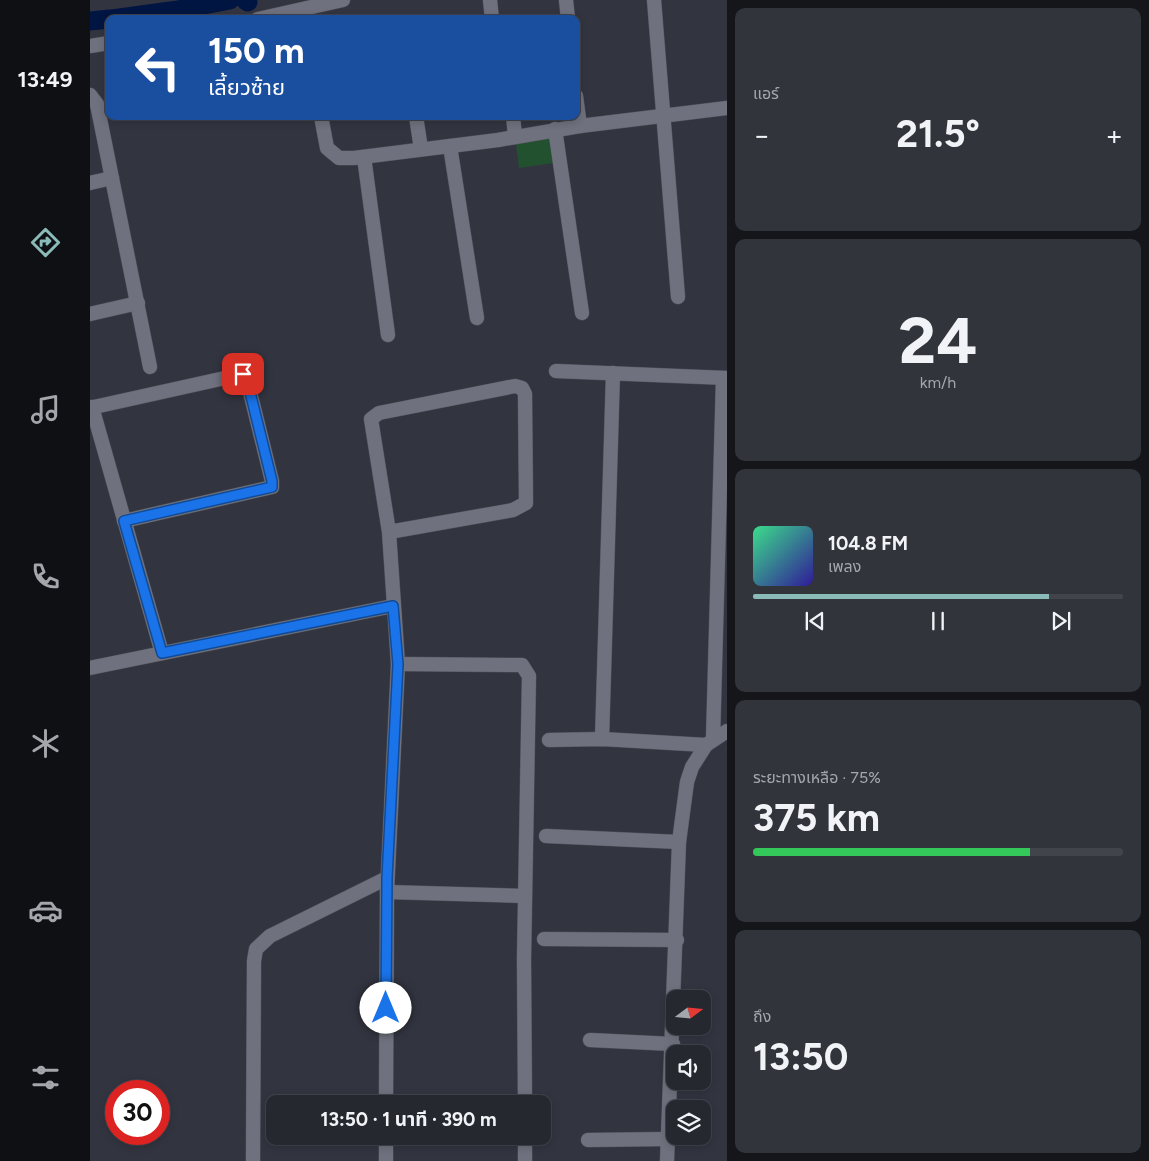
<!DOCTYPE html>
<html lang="th">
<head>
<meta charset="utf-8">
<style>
  body { margin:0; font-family:Figtree,"Noto Sans Thai",sans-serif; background:#32343c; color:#f1f3f6; height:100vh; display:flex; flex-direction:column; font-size:19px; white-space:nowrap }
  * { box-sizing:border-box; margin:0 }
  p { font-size:16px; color:#a4a6ab }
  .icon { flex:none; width:28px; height:28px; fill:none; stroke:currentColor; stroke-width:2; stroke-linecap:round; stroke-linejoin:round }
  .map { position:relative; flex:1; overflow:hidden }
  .details { display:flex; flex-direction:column; gap:8px; padding:8px; background:#15161a; width:422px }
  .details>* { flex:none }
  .top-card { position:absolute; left:15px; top:15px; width:475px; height:105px; border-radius:10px; box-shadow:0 2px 8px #0003,0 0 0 1px #42444c; background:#1a4fa0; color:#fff; overflow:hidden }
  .needle { width:32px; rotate:74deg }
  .fabs { position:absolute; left:576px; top:990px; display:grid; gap:10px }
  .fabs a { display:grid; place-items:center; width:45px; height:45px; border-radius:10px; background:#262830; box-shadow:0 2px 8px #0003,0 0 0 1px #42444c; font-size:25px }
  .speed { position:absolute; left:15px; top:1080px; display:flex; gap:10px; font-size:25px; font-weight:700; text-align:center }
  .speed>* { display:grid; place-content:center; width:65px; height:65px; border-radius:50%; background:#262830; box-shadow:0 2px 8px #0003,0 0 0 1px #42444c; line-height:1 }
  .speed .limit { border:8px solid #d22; background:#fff; color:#111 }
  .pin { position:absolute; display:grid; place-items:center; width:42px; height:42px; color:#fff; margin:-21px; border-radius:10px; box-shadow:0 2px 8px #0006 }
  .me { position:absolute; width:55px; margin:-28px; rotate:0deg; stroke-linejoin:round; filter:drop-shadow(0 0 4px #0008) }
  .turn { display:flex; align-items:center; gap:18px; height:105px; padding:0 20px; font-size:22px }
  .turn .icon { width:65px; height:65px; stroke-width:2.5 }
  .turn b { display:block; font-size:35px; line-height:42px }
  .big { font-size:38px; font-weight:700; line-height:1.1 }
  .details .tile { flex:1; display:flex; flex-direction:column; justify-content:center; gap:8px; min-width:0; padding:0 18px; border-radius:10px; background:#32343c }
  .details .dial { align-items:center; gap:0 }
  .dial b { font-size:65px; line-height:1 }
  .song { display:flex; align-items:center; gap:15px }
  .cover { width:60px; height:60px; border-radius:8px; background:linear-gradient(135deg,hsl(150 70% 55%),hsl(250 70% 35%)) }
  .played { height:5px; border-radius:2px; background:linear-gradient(90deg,#8bbbb9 80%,#42444c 80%) }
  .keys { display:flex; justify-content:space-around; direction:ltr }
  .heat { display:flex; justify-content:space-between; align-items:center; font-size:28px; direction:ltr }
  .charge { height:8px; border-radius:4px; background:linear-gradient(90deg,#34c759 75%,#42444c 0) }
  .trip { position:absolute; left:176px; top:1095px; width:285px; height:50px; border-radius:10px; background:#262830; box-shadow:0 2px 8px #0003,0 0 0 1px #42444c; font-weight:700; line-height:50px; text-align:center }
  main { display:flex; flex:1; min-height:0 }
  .tab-bar { display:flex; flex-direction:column; width:90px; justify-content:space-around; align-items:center; background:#0f1013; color:#a4a6ab }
  .tab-bar .icon { width:35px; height:35px }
  .tab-bar .on { color:#8bbbb9 }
  .tab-bar b { font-size:22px; color:#f1f3f6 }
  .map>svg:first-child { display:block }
  .green { fill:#22512f }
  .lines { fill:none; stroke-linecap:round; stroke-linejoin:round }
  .canal { stroke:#001542; stroke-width:19 }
  .minor-casing { stroke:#50525b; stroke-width:15 }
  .tertiary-casing { stroke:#50525b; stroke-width:15 }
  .minor { stroke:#6f727e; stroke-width:14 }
  .tertiary { stroke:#6f727e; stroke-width:14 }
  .route-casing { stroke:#114b97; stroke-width:12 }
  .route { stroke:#1a73e8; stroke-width:9 }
</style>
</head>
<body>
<main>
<nav class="tab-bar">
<b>13:49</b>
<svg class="icon on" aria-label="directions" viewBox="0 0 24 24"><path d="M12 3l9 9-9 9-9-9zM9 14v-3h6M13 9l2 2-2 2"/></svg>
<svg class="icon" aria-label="music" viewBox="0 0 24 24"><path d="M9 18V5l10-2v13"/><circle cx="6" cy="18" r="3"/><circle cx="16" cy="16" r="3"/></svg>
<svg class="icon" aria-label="phone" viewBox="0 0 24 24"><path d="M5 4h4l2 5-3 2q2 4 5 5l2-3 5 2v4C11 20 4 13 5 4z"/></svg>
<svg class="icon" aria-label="climate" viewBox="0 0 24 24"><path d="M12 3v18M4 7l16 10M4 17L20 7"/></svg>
<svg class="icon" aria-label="car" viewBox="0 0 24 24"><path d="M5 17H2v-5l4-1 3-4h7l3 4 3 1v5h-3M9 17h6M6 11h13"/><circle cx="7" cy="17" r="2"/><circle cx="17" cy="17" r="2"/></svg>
<svg class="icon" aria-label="filters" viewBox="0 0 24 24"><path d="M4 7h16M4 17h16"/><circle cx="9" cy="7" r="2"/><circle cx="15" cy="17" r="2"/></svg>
</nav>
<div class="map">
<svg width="637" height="1161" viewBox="0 0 637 1161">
  <rect width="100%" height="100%" fill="#323540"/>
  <!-- green -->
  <path class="green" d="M 465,129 L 470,162 L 429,168 L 425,136 Z"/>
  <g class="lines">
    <!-- canal -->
    <g class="canal">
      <path d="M 155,0 L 158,2"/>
      <path d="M 22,19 L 88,10 L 140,0"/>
      <path d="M 0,21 L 19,19"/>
    </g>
    <!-- minor casing -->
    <g class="minor-casing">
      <g id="minor">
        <path d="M 400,0 L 402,19"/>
        <path d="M 476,0 L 478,19"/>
        <path d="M 564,0 L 588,297"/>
        <path d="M 0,95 L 7,104 L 60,367"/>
        <path d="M 486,96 L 490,126"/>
        <path d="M 231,116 L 237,148 L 249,158 L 264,158 L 408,140 L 490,126 L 637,108"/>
        <path d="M 326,116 L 331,149"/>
        <path d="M 423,116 L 425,136"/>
        <path d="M 465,129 L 492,313"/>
        <path d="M 360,146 L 387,318"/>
        <path d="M 274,157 L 298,335"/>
        <path d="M 0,183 L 22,178"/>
        <path d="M 0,314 L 48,303"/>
        <path d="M 466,371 L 637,378"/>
        <path d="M 2,407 L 72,653"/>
        <path d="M 0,408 L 153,374 L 157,380 L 182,481 L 182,487 L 34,521"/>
        <path d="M 308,664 L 432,665 L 439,676 L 434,959 L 435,1104"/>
        <path d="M 0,668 L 303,606"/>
        <path d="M 512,739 L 523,373"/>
        <path d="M 623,739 L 633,378"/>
        <path d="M 459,740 L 512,739 L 616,745"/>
        <path d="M 456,836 L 589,842"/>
        <path d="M 297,892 L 435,896"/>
        <path d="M 454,939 L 587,940"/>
        <path d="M 500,1040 L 583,1044"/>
        <path d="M 296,1104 L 297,892 L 308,664 L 299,532 L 281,419 L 289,413 L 425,386 L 432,388 L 435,394 L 436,503 L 423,510 L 299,532"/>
        <path d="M 435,1136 L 435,1161"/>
        <path d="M 498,1140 L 578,1139"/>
        <path d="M 163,1161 L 164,961 L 166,949 L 180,936 L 297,878"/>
        <path d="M 296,1161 L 296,1136"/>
        <path d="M 577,1161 L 589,842 L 597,782 L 602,767 L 616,745 L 637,731"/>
      </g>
    </g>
    <!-- tertiary casing -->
    <g class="tertiary-casing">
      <g id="tertiary">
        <path d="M 168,19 L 253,0"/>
        <path d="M 0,46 L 19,43"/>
      </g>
    </g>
    <!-- minor -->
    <use href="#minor" class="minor"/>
    <!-- tertiary -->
    <use href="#tertiary" class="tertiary"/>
  </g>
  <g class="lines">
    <!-- route casing -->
    <g class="route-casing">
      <path id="route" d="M 153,374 L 157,380 L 182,481 L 182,487 L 34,521 L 72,653 L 303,606 L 308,664 L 297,878 L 296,1008"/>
    </g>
    <!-- route -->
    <use href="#route" class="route"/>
  </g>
</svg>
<div class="fabs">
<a><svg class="needle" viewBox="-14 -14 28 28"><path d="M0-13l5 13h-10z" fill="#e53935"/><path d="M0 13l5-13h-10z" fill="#a4a6ab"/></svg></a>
<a><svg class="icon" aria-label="sound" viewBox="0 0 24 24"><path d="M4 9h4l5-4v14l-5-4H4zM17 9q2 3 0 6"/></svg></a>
<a><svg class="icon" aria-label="layers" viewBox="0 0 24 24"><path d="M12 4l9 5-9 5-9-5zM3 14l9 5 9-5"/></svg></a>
</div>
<div class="speed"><div class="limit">30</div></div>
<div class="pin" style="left:153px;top:374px;background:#d93025"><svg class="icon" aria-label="arrive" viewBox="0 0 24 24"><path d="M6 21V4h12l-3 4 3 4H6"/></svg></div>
<svg class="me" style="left:296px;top:1008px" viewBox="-20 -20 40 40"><circle r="19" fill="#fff"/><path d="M0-13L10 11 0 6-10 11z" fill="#1a73e8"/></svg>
<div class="trip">13:50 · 1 นาที · 390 m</div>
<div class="top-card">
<div class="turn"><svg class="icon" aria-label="left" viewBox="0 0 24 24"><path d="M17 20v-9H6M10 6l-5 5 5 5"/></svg><div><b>150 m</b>เลี้ยวซ้าย</div></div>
</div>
</div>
<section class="details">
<div class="tile"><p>แอร์</p>
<div class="heat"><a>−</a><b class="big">21.5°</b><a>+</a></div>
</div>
<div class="tile dial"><b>24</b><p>km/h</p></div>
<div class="tile">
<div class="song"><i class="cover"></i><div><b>104.8 FM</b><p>เพลง</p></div></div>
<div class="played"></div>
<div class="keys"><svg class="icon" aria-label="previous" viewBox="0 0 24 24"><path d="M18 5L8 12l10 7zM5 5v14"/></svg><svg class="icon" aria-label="pause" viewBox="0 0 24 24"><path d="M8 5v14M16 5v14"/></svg><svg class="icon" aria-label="next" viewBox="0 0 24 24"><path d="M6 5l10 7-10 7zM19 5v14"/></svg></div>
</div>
<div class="tile"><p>ระยะทางเหลือ · 75%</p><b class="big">375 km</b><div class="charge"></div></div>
<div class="tile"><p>ถึง</p><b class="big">13:50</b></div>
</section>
</main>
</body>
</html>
